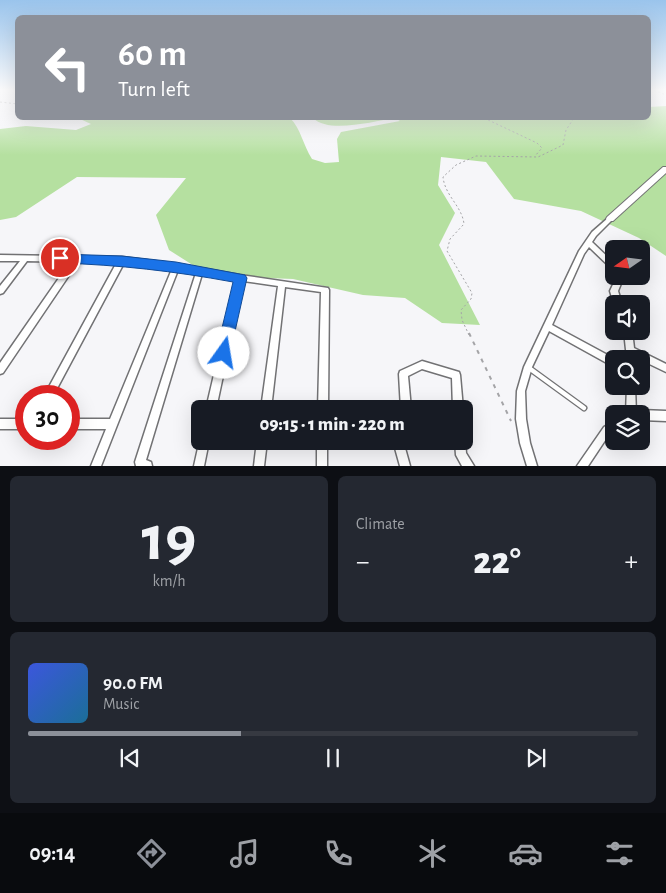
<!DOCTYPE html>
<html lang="en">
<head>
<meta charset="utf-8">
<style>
  body { margin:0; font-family:"Alegreya Sans",sans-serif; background:#242831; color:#f1f3f6; height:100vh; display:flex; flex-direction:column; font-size:19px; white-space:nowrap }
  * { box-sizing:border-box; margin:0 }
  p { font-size:16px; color:#9ea1a6 }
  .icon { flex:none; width:28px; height:28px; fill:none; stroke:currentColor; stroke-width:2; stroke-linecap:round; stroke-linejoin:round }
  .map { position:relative; height:466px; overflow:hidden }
  .drawer { display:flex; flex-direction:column; gap:10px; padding:10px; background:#0d0f14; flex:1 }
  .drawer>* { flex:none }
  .guide { position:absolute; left:15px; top:15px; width:636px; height:105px; border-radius:8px; box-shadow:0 5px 20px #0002; background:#8c9099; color:#fff; overflow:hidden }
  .needle { width:32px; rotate:256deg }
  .buttons { position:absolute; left:605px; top:240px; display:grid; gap:10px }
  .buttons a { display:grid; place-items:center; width:45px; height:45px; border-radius:8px; background:#171b24; box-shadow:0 5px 20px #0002; font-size:25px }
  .speed { position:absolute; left:15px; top:385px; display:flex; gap:10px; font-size:25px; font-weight:700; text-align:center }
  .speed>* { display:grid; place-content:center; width:65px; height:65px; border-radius:50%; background:#171b24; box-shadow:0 5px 20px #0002; line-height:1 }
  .speed .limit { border:8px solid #d22; background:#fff; color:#111 }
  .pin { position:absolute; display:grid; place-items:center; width:42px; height:42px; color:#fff; margin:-21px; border:2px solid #fff; border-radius:50%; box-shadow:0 1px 5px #0007 }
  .me { position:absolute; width:55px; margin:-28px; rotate:13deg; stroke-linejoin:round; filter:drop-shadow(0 0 4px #0008) }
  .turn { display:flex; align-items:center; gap:18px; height:105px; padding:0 20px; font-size:22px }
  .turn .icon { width:65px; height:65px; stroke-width:2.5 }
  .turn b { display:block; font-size:35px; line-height:42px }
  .big { font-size:38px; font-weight:800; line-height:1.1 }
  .drawer .card { flex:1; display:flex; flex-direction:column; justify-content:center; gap:8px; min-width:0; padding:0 18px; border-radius:8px; background:#242831 }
  .drawer .dial { align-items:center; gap:0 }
  .dial b { font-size:65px; line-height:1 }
  .song { display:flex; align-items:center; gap:15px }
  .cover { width:60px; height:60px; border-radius:8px; background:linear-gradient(135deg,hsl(230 70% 55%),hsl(200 70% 35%)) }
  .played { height:5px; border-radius:2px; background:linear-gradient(90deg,#8c9099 35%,#363941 35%) }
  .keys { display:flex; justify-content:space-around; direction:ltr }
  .heat { display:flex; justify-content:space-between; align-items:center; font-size:28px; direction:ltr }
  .drawer .tiles { flex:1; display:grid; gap:10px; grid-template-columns:1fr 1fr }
  .card:last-child { grid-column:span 2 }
  .trip { position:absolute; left:191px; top:400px; width:282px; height:50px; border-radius:8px; background:#171b24; box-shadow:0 5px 20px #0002; font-weight:800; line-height:50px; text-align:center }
  .tab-bar { display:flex; height:80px; justify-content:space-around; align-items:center; background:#090b0e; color:#9ea1a6 }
  .tab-bar .icon { width:35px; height:35px }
  .tab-bar .on { color:#8c9099 }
  .tab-bar b { font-size:22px; color:#f1f3f6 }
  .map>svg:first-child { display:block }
  .green { fill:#b5e0a0 }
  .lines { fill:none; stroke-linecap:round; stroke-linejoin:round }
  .lane-casing { stroke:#727274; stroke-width:7 }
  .street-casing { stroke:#727274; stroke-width:3 }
  .secondary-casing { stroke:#727274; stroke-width:2 }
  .path-far1 { stroke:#a4a4a7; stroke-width:1; stroke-dasharray:2 2.5; stroke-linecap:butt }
  .path { stroke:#a4a4a7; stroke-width:2; stroke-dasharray:4 5.5; stroke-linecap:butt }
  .lane { stroke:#fff; stroke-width:4.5 }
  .street { fill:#fff; fill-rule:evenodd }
  .secondary { fill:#fff; fill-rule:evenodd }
  .route { fill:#1a73e8; stroke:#114b97 }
</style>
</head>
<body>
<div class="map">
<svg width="666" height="466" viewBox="0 0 666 466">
  <rect width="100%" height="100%" fill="#f6f6f9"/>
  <!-- green -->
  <path class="green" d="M 666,106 L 666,256 L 639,238 L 581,211 L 514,199 L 486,162 L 441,157 L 438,185 L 455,213 L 439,245 L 480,325 L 442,323 L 405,298 L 363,295 L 293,279 L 210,276 L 169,250 L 156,215 L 186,178 L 77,177 L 16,217 L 0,220 L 0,129 L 26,126 L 76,130 L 91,124 L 78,118 L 290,118 C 301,129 303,145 312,159 L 325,163 L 339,162 L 337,139 L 341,132 L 400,121 L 395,118 C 374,121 329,134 313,118 L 649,118 L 649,107 Z"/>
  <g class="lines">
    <!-- lane casing -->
    <g class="lane-casing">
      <path id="lane" d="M 529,368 L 584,408"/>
    </g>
    <!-- street casing -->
    <g class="street-casing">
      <g id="street">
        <path d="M 610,217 L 612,218 L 613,219 L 596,236 L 592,242 L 614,263 L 614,270 L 612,269 L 589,247 L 584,254 L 552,325 L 615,359 L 614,367 L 549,331 L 532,367 L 525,391 L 526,419 L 530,443 L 537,466 L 527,466 L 520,443 L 516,419 L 517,391 L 524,367 L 579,251 L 592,232 L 608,218 Z"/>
        <path d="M 0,255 L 122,257 L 176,264 L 240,275 L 328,288 L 329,290 L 328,409 L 318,409 L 321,292 L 285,287 L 271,409 L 261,409 L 278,286 L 243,281 L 216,409 L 206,409 L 236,280 L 202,274 L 146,460 L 151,462 L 152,466 L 136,466 L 135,462 L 196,273 L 178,270 L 101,466 L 91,466 L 106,429 L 69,429 L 69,419 L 110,419 L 172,269 L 124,263 L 53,396 L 44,396 L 117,262 L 78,262 L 3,373 L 0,374 L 0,363 L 70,262 L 27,261 L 3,293 L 0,294 L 0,286 L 20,261 L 0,261 Z"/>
        <path d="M 617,276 L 624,276 L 618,291 L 622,304 L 614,304 L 610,291 Z"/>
        <path d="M 624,331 L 632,331 L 634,348 L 666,364 L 666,372 L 641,360 L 641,359 L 635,357 L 635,359 L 627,359 Z"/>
        <path d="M 422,361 L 459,372 L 460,375 L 463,409 L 453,409 L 452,378 L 422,369 L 408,376 L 411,409 L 401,409 L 399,374 L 400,371 Z"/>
        <path d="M 627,386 L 635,386 L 636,414 L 626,414 Z"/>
        <path d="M 641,410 L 666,411 L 666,421 L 641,420 L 641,414 L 637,414 L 638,412 Z"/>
        <rect x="0" y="419" width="26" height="10"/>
        <path d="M 614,421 L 614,431 L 610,433 L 588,466 L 577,466 L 604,427 Z"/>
        <path d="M 200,439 L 200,441 L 209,441 L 204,466 L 194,466 Z"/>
        <path d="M 257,441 L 267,441 L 264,466 L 254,466 Z"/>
        <rect x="317" y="441" width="10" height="25"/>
        <path d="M 397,441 L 407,441 L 405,448 L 410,466 L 400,466 L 395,448 Z"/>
        <path d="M 455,441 L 465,441 L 466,453 L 474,466 L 462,466 L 456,455 Z"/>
      </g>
    </g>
    <!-- secondary casing -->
    <g class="secondary-casing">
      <path id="secondary" d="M 663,167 L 666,167 L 666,173 L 613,221 L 607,221 L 606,219 L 607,217 Z"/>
    </g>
    <!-- path-far1 -->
    <g class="path-far1">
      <path d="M 654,90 L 666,95"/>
      <path d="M 0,102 L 18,104"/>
      <path d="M 484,118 L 537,143 L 542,148 L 535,156"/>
      <path d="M 469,335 L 462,320 L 461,310 L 471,299 L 472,293 L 447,251 L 450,239 L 464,224 C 462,206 445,196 443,177 L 456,165 L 476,156 L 538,157 L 563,145 L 566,130 L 574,118"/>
    </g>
    <!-- path -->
    <path class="path" d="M 469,333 L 511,421"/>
    <!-- lane -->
    <use href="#lane" class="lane"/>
    <!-- street -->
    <use href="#street" class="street"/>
    <!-- secondary -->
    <use href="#secondary" class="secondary"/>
  </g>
  <!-- sky -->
  <linearGradient id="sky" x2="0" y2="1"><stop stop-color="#9ac4ec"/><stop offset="0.58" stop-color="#fbfbfc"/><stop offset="1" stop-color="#fbfbfc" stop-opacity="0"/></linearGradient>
  <rect width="666" height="155" fill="url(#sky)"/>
  <!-- route -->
  <path class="route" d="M 60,254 L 122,256 L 176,262 L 245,275 L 247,278 L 229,358 L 224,360 L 219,358 L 216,353 L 233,282 C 173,271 120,265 60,263 L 53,258 Z"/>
</svg>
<div class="buttons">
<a><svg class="needle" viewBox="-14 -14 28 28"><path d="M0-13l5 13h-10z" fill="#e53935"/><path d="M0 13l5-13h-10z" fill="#9ea1a6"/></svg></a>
<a><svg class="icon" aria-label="sound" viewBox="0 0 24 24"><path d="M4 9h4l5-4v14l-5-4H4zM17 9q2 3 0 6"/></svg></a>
<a><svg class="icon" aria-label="search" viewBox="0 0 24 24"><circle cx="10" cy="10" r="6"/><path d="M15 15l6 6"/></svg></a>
<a><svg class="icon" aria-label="layers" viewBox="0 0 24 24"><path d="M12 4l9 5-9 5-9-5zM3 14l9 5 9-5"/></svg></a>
</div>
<div class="speed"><div class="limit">30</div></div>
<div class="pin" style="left:60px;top:258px;background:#d93025"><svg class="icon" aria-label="arrive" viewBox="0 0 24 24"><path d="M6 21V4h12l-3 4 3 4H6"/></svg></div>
<svg class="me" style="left:224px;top:353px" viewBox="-20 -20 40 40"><circle r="19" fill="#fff"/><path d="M0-13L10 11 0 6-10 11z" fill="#1a73e8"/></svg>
<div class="trip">09:15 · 1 min · 220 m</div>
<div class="guide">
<div class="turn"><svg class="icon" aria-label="left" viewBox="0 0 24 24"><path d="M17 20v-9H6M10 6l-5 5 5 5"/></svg><div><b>60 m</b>Turn left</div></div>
</div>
</div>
<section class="drawer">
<div class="tiles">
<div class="card dial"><b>19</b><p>km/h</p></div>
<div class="card"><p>Climate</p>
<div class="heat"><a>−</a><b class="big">22°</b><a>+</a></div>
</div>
<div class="card">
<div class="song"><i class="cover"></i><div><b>90.0 FM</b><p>Music</p></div></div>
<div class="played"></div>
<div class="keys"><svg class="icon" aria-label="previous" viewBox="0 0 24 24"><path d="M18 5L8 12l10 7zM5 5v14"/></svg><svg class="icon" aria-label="pause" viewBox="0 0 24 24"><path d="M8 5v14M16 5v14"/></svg><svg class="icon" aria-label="next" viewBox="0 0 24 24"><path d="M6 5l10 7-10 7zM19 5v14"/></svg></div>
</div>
</div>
</section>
<nav class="tab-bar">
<b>09:14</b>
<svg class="icon on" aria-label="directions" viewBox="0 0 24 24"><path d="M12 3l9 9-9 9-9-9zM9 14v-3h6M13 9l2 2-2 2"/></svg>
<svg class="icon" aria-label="music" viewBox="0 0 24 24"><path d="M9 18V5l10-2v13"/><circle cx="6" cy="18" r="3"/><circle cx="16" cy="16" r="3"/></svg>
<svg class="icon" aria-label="phone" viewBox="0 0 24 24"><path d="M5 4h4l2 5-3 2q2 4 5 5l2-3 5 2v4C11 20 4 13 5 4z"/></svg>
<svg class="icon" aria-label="climate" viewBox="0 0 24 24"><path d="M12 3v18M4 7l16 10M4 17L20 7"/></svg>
<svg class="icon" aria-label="car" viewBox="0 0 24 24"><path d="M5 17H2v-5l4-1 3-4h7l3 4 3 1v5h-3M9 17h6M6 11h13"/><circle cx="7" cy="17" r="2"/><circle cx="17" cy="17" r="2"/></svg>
<svg class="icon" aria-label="filters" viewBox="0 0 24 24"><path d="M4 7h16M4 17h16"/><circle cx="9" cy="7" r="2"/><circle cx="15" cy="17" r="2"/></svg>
</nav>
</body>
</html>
